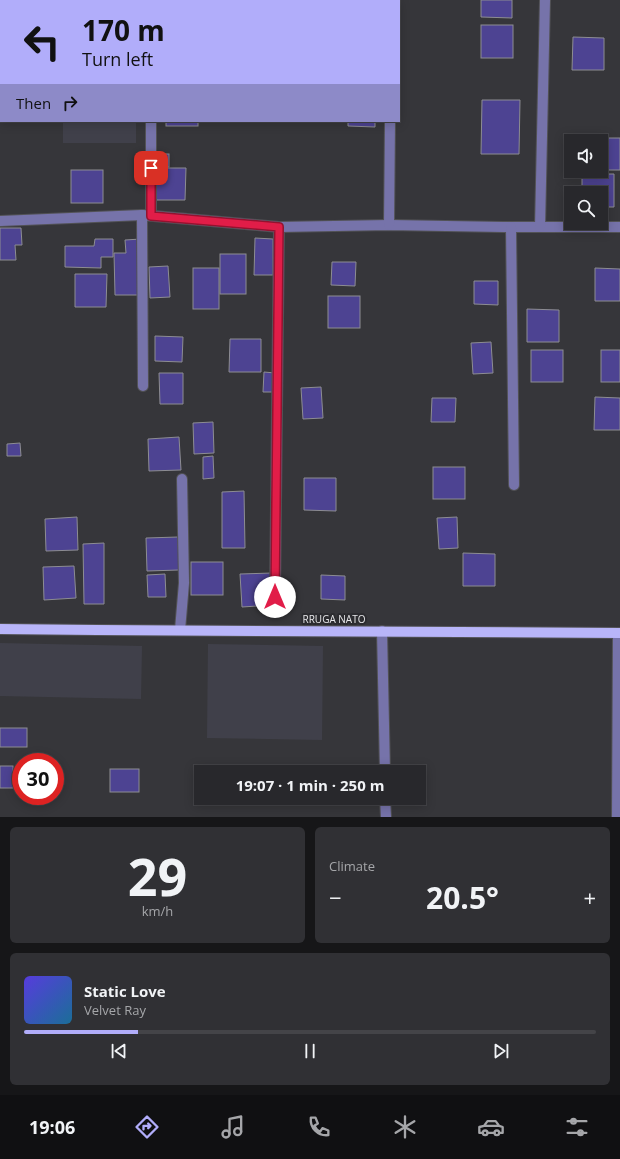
<!DOCTYPE html>
<html lang="en">
<head>
<meta charset="utf-8">
<style>
  body { margin:0; font-family:"Open Sans",sans-serif; background:#303034; color:#f1f3f6; height:100vh; display:flex; flex-direction:column; font-size:15px; white-space:nowrap }
  * { box-sizing:border-box; margin:0 }
  p { font-size:13px; color:#a5a6a9 }
  .icon { flex:none; width:22px; height:22px; fill:none; stroke:currentColor; stroke-width:2; stroke-linecap:round; stroke-linejoin:round }
  .map { position:relative; height:817px; overflow:hidden }
  .details { display:flex; flex-direction:column; gap:10px; padding:10px; background:#161618; flex:1 }
  .details>* { flex:none }
  .hud { position:absolute; left:0px; top:0px; width:400px; height:122px; box-shadow:0 2px 10px #0003,0 0 0 1px #444448; background:#b1adfa; color:#111; overflow:hidden }
  .controls { position:absolute; left:564px; top:134px; display:grid; gap:8px }
  .controls a { display:grid; place-items:center; width:44px; height:44px; border-radius:0px; background:#28282c; box-shadow:0 2px 10px #0003,0 0 0 1px #444448; font-size:20px }
  .speed { position:absolute; left:12px; top:753px; display:flex; gap:8px; font-size:20px; font-weight:700; text-align:center }
  .speed>* { display:grid; place-content:center; width:52px; height:52px; border-radius:50%; background:#28282c; box-shadow:0 2px 10px #0003,0 0 0 1px #444448; line-height:1 }
  .speed .limit { border:6px solid #d22; background:#fff; color:#111 }
  .pin { position:absolute; display:grid; place-items:center; width:34px; height:34px; color:#fff; margin:-17px; border-radius:8px; box-shadow:0 2px 6px #0006 }
  .me { position:absolute; width:44px; margin:-22px; rotate:0deg; stroke-linejoin:round; filter:drop-shadow(0 0 3px #0008) }
  .turn { display:flex; align-items:center; gap:14px; height:84px; padding:0 16px; font-size:18px }
  .turn .icon { width:52px; height:52px; stroke-width:2.5 }
  .turn b { display:block; font-size:28px; line-height:34px }
  .then { display:flex; align-items:center; height:38px; padding:0 16px; background:#0003; gap:8px; font-size:15px }
  .big { font-size:30px; font-weight:700; line-height:1.1 }
  .details .card { flex:1; display:flex; flex-direction:column; justify-content:center; gap:6px; min-width:0; padding:0 14px; border-radius:6px; background:#303034 }
  .details .dial { align-items:center; gap:0 }
  .dial b { font-size:52px; line-height:1 }
  .song { display:flex; align-items:center; gap:12px }
  .cover { width:48px; height:48px; border-radius:6px; background:linear-gradient(135deg,hsl(250 70% 55%),hsl(200 70% 35%)) }
  .played { height:4px; border-radius:2px; background:linear-gradient(90deg,#b1adfa 20%,#444448 20%) }
  .keys { display:flex; justify-content:space-around; direction:ltr }
  .heat { display:flex; justify-content:space-between; align-items:center; font-size:22px; direction:ltr }
  .details .tiles { flex:1; display:grid; gap:10px; grid-template-columns:1fr 1fr }
  .card:last-child { grid-column:span 2 }
  .trip { position:absolute; left:194px; top:765px; width:232px; height:40px; border-radius:0px; background:#28282c; box-shadow:0 2px 10px #0003,0 0 0 1px #444448; font-weight:700; line-height:40px; text-align:center }
  .dock { display:flex; height:64px; justify-content:space-around; align-items:center; background:#101012; color:#a5a6a9 }
  .dock .icon { width:28px; height:28px }
  .dock .active { color:#b1adfa }
  .dock b { font-size:18px; color:#f1f3f6 }
  .map>svg:first-child { display:block }
  .built { fill:#40404a }
  .building { fill:#4d4392; stroke:#8d8d92 }
  .lines { fill:none; stroke-linecap:round; stroke-linejoin:round }
  .minor-casing { stroke:#525256; stroke-width:12 }
  .major-casing { stroke:#525256; stroke-width:12 }
  .minor { stroke:#7673aa; stroke-width:10 }
  .major { stroke:#b8b5f9; stroke-width:10 }
  .route-casing { stroke:#92132f; stroke-width:10 }
  .route { stroke:#e11d48; stroke-width:7 }
  .labels { text-anchor:middle; stroke-width:4; stroke-linejoin:round; paint-order:stroke }
  .street-label { font-size:10px; fill:#e8e8ea; stroke:#2c2c30 }
</style>
</head>
<body>
<div class="map">
<svg width="620" height="817" viewBox="0 0 620 817">
  <rect width="100%" height="100%" fill="#36363a"/>
  <!-- built -->
  <g class="built">
    <rect x="63" y="121" width="73" height="22"/>
    <path d="M 0,643 L 142,646 L 141,699 L 0,696 Z"/>
    <path d="M 208,644 L 323,646 L 322,740 L 207,738 Z"/>
  </g>
  <!-- building -->
  <g class="building">
    <path d="M 481,0 L 512,0 L 512,18 L 481,17 Z"/>
    <rect x="481" y="25" width="32" height="33"/>
    <path d="M 573,37 L 604,38 L 604,70 L 572,70 Z"/>
    <path d="M 482,100 L 520,100 L 519,154 L 481,154 Z"/>
    <rect x="166" y="121" width="32" height="5"/>
    <path d="M 348,121 L 375,121 L 375,127 L 348,126 Z"/>
    <path d="M 592,138 L 620,138 L 620,170 L 601,170 L 601,141 L 592,141 Z"/>
    <rect x="155" y="154" width="14" height="13"/>
    <path d="M 154,168 L 186,168 L 185,200 L 154,200 Z"/>
    <rect x="71" y="170" width="32" height="33"/>
    <path d="M 582,174 L 614,174 L 614,207 L 601,207 L 601,193 L 582,193 Z"/>
    <path d="M 0,228 L 21,228 L 22,245 L 15,245 L 16,260 L 0,260 Z"/>
    <path d="M 255,238 L 273,239 L 273,275 L 254,275 Z"/>
    <path d="M 95,239 L 113,239 L 113,257 L 101,257 L 101,268 L 65,267 L 65,246 L 94,246 Z"/>
    <path d="M 141,239 L 138,295 L 115,295 L 114,253 L 126,253 L 125,240 Z"/>
    <rect x="220" y="254" width="26" height="40"/>
    <path d="M 332,262 L 356,262 L 355,286 L 331,285 Z"/>
    <path d="M 168,266 L 170,297 L 150,298 L 149,267 Z"/>
    <rect x="193" y="268" width="26" height="41"/>
    <path d="M 595,268 L 620,269 L 620,301 L 595,301 Z"/>
    <path d="M 75,274 L 107,274 L 106,307 L 75,307 Z"/>
    <path d="M 474,281 L 498,281 L 498,305 L 474,304 Z"/>
    <rect x="328" y="296" width="32" height="32"/>
    <path d="M 527,309 L 559,310 L 559,342 L 527,342 Z"/>
    <path d="M 155,336 L 183,337 L 182,362 L 155,361 Z"/>
    <path d="M 230,339 L 261,339 L 261,372 L 229,372 Z"/>
    <path d="M 491,342 L 493,373 L 473,374 L 471,343 Z"/>
    <rect x="531" y="350" width="32" height="32"/>
    <rect x="601" y="350" width="19" height="32"/>
    <path d="M 264,372 L 275,373 L 275,392 L 263,392 Z"/>
    <path d="M 159,373 L 183,373 L 183,404 L 160,404 Z"/>
    <path d="M 321,387 L 323,418 L 303,419 L 301,388 Z"/>
    <path d="M 595,397 L 620,398 L 620,430 L 594,430 Z"/>
    <path d="M 432,398 L 456,398 L 455,422 L 431,422 Z"/>
    <path d="M 213,422 L 214,453 L 194,454 L 193,423 Z"/>
    <path d="M 179,437 L 181,470 L 149,471 L 148,439 Z"/>
    <path d="M 20,443 L 21,456 L 7,456 L 7,444 Z"/>
    <path d="M 213,456 L 214,478 L 203,479 L 203,457 Z"/>
    <rect x="433" y="467" width="32" height="32"/>
    <path d="M 304,478 L 336,478 L 336,511 L 304,510 Z"/>
    <path d="M 244,491 L 245,548 L 222,548 L 222,492 Z"/>
    <path d="M 77,517 L 78,550 L 46,551 L 45,519 Z"/>
    <path d="M 457,517 L 458,548 L 439,549 L 437,518 Z"/>
    <path d="M 178,537 L 179,570 L 147,571 L 146,538 Z"/>
    <path d="M 104,543 L 104,604 L 84,604 L 83,544 Z"/>
    <path d="M 463,553 L 495,554 L 495,586 L 463,586 Z"/>
    <rect x="191" y="562" width="32" height="33"/>
    <path d="M 74,566 L 76,598 L 44,600 L 43,567 Z"/>
    <path d="M 272,573 L 273,605 L 242,607 L 240,574 Z"/>
    <path d="M 165,574 L 166,597 L 148,597 L 147,575 Z"/>
    <path d="M 321,575 L 345,576 L 345,600 L 321,599 Z"/>
    <rect x="0" y="728" width="27" height="19"/>
    <rect x="0" y="766" width="13" height="22"/>
    <rect x="110" y="769" width="29" height="23"/>
    <rect x="325" y="798" width="11" height="5"/>
  </g>
  <g class="lines">
    <!-- minor casing -->
    <g class="minor-casing">
      <g id="minor">
        <path d="M 151,121 L 151,215"/>
        <path d="M 142,215 L 143,386"/>
        <path d="M 0,221 L 142,215 L 279,227 L 389,225 L 503,227 L 620,227"/>
        <path d="M 389,225 L 390,121"/>
        <path d="M 511,227 L 514,485"/>
        <path d="M 540,227 L 545,0"/>
        <path d="M 275,597 L 279,227"/>
        <path d="M 180,630 L 184,583 L 182,479"/>
        <path d="M 382,631 L 385,772"/>
        <path d="M 385,798 L 386,817"/>
        <path d="M 617,817 L 618,633"/>
      </g>
    </g>
    <!-- major casing -->
    <g class="major-casing">
      <path id="major" d="M 0,629 L 97,630 L 620,633"/>
    </g>
    <!-- minor -->
    <use href="#minor" class="minor"/>
    <!-- major -->
    <use href="#major" class="major"/>
  </g>
  <g class="lines">
    <!-- route casing -->
    <g class="route-casing">
      <path id="route" d="M 151,168 L 151,216 L 279,227 L 275,597"/>
    </g>
    <!-- route -->
    <use href="#route" class="route"/>
  </g>
  <g class="labels">
    <!-- street labels -->
    <g class="street-label">
      <text x="334" y="623">RRUGA NATO</text>
    </g>
  </g>
</svg>
<div class="controls">
<a><svg class="icon" aria-label="sound" viewBox="0 0 24 24"><path d="M4 9h4l5-4v14l-5-4H4zM17 9q2 3 0 6"/></svg></a>
<a><svg class="icon" aria-label="search" viewBox="0 0 24 24"><circle cx="10" cy="10" r="6"/><path d="M15 15l6 6"/></svg></a>
</div>
<div class="speed"><div class="limit">30</div></div>
<div class="pin" style="left:151px;top:168px;background:#d93025"><svg class="icon" aria-label="arrive" viewBox="0 0 24 24"><path d="M6 21V4h12l-3 4 3 4H6"/></svg></div>
<svg class="me" style="left:275px;top:597px" viewBox="-20 -20 40 40"><circle r="19" fill="#fff"/><path d="M0-13L10 11 0 6-10 11z" fill="#e11d48"/></svg>
<div class="trip">19:07 · 1 min · 250 m</div>
<div class="hud">
<div class="turn"><svg class="icon" aria-label="left" viewBox="0 0 24 24"><path d="M17 20v-9H6M10 6l-5 5 5 5"/></svg><div><b>170 m</b>Turn left</div></div>
<div class="then">Then<svg class="icon" aria-label="right" viewBox="0 0 24 24"><path d="M7 20v-9h11M14 6l5 5-5 5"/></svg></div>
</div>
</div>
<section class="details">
<div class="tiles">
<div class="card dial"><b>29</b><p>km/h</p></div>
<div class="card"><p>Climate</p>
<div class="heat"><a>−</a><b class="big">20.5°</b><a>+</a></div>
</div>
<div class="card">
<div class="song"><i class="cover"></i><div><b>Static Love</b><p>Velvet Ray</p></div></div>
<div class="played"></div>
<div class="keys"><svg class="icon" aria-label="previous" viewBox="0 0 24 24"><path d="M18 5L8 12l10 7zM5 5v14"/></svg><svg class="icon" aria-label="pause" viewBox="0 0 24 24"><path d="M8 5v14M16 5v14"/></svg><svg class="icon" aria-label="next" viewBox="0 0 24 24"><path d="M6 5l10 7-10 7zM19 5v14"/></svg></div>
</div>
</div>
</section>
<nav class="dock">
<b>19:06</b>
<svg class="icon active" aria-label="directions" viewBox="0 0 24 24"><path d="M12 3l9 9-9 9-9-9zM9 14v-3h6M13 9l2 2-2 2"/></svg>
<svg class="icon" aria-label="music" viewBox="0 0 24 24"><path d="M9 18V5l10-2v13"/><circle cx="6" cy="18" r="3"/><circle cx="16" cy="16" r="3"/></svg>
<svg class="icon" aria-label="phone" viewBox="0 0 24 24"><path d="M5 4h4l2 5-3 2q2 4 5 5l2-3 5 2v4C11 20 4 13 5 4z"/></svg>
<svg class="icon" aria-label="climate" viewBox="0 0 24 24"><path d="M12 3v18M4 7l16 10M4 17L20 7"/></svg>
<svg class="icon" aria-label="car" viewBox="0 0 24 24"><path d="M5 17H2v-5l4-1 3-4h7l3 4 3 1v5h-3M9 17h6M6 11h13"/><circle cx="7" cy="17" r="2"/><circle cx="17" cy="17" r="2"/></svg>
<svg class="icon" aria-label="filters" viewBox="0 0 24 24"><path d="M4 7h16M4 17h16"/><circle cx="9" cy="7" r="2"/><circle cx="15" cy="17" r="2"/></svg>
</nav>
</body>
</html>
